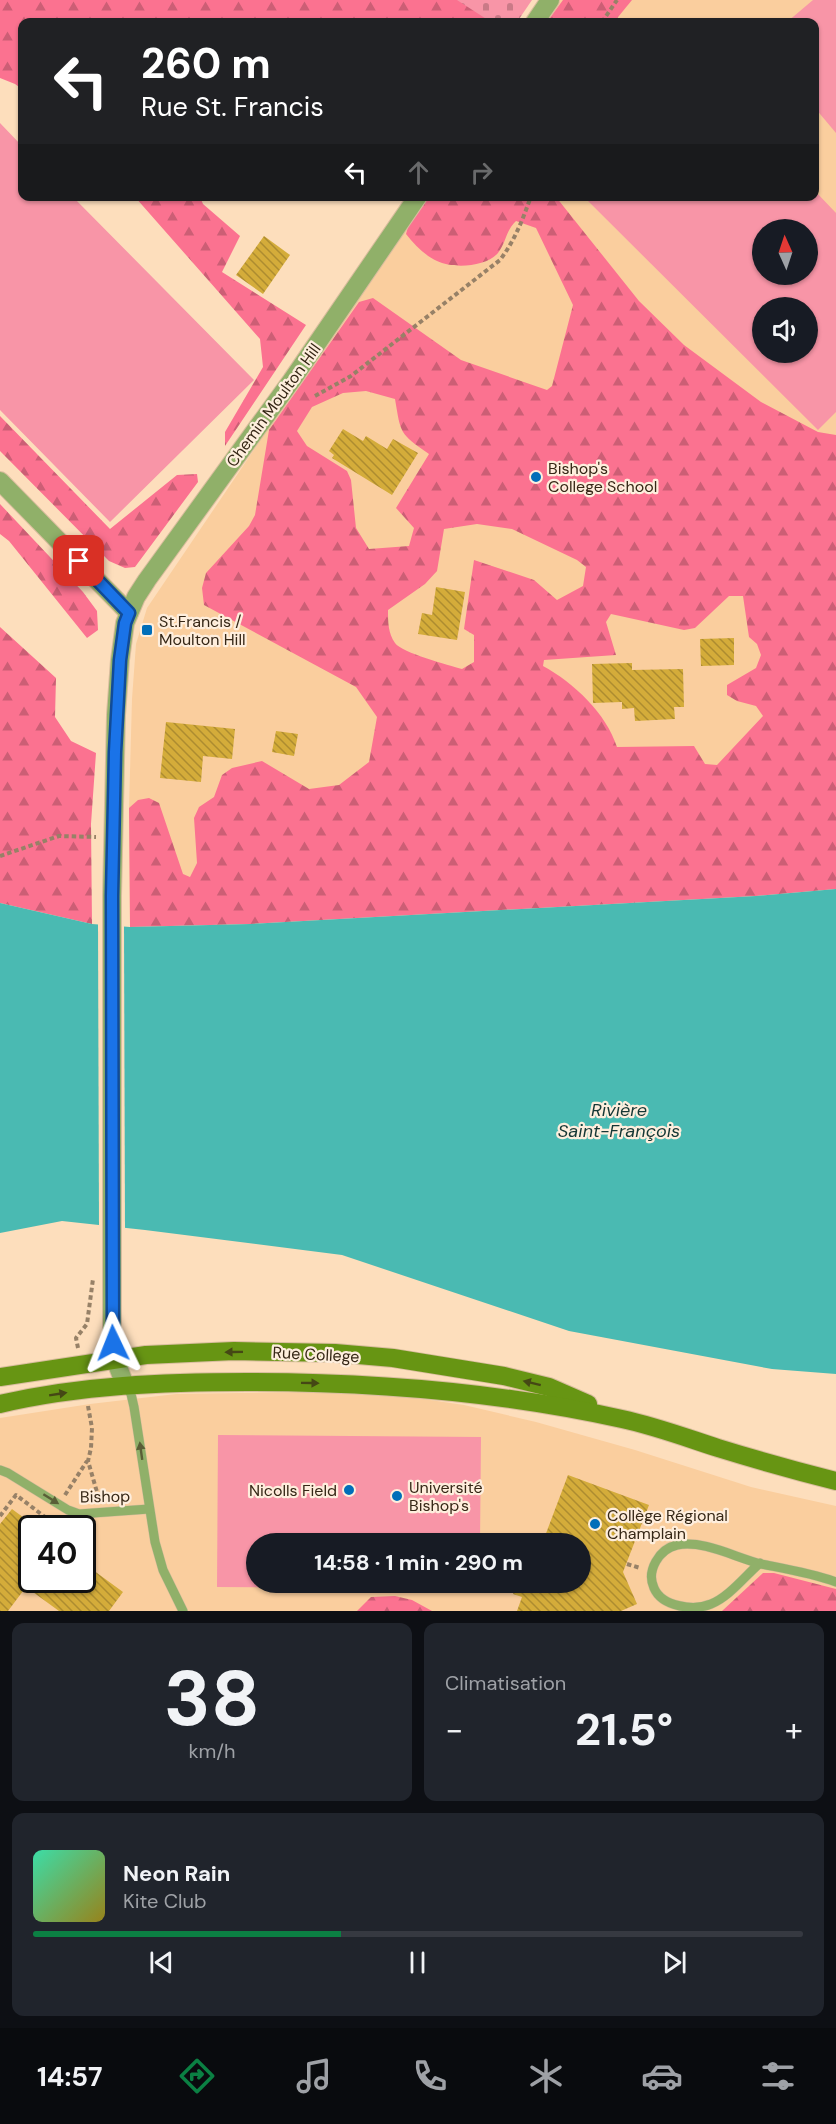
<!DOCTYPE html>
<html lang="fr">
<head>
<meta charset="utf-8">
<style>
  body { margin:0; font-family:"DM Sans",sans-serif; background:#20242c; color:#f1f3f6; height:100vh; display:flex; flex-direction:column; font-size:22px; white-space:nowrap }
  * { box-sizing:border-box; margin:0 }
  p { font-size:20px; color:#9ea1a6 }
  .icon { flex:none; width:33px; height:33px; fill:none; stroke:currentColor; stroke-width:2; stroke-linecap:round; stroke-linejoin:round }
  .map { position:relative; height:1611px; overflow:hidden }
  .panel { display:flex; flex-direction:column; gap:12px; padding:12px; background:#0d0f14; flex:1 }
  .panel>* { flex:none }
  .banner { position:absolute; left:18px; top:18px; width:801px; height:183px; border-radius:12px; box-shadow:0 2px 4px #0004; background:#202124; color:#fff; overflow:hidden }
  .needle { width:39px; rotate:357deg }
  .controls { position:absolute; left:752px; top:219px; display:grid; gap:12px }
  .controls a { display:grid; place-items:center; width:66px; height:66px; border-radius:50%; background:#171b24; box-shadow:0 2px 4px #0004; font-size:30px }
  .speed { position:absolute; left:18px; top:1515px; display:flex; gap:12px; font-size:30px; font-weight:700; text-align:center }
  .speed>* { display:grid; place-content:center; width:78px; height:78px; border-radius:50%; background:#171b24; box-shadow:0 2px 4px #0004; line-height:1 }
  .speed .limit { border:3px solid #111; border-radius:9px; background:#fff; color:#111 }
  .pin { position:absolute; display:grid; place-items:center; width:51px; height:51px; color:#fff; margin:-26px; border-radius:12px; box-shadow:0 3px 9px #0006 }
  .me { position:absolute; width:66px; margin:-33px; rotate:358deg; stroke-linejoin:round; filter:drop-shadow(0 0 4px #0008) }
  .turn { display:flex; align-items:center; gap:21px; height:126px; padding:0 24px; font-size:27px }
  .turn .icon { width:78px; height:78px; stroke-width:2.5 }
  .turn b { display:block; font-size:42px; line-height:51px }
  .lanes { display:flex; align-items:center; height:57px; padding:0 24px; background:#0003; justify-content:center; gap:30px; direction:ltr }
  .lanes .off { opacity:.35 }
  .big { font-size:45px; font-weight:700; line-height:1.1 }
  .panel .card { flex:1; display:flex; flex-direction:column; justify-content:center; gap:9px; min-width:0; padding:0 21px; border-radius:12px; background:#20242c }
  .panel .dial { align-items:center; gap:0 }
  .dial b { font-size:78px; line-height:1 }
  .song { display:flex; align-items:center; gap:18px }
  .cover { width:72px; height:72px; border-radius:9px; background:linear-gradient(135deg,hsl(160 70% 55%),hsl(50 70% 35%)) }
  .played { height:6px; border-radius:3px; background:linear-gradient(90deg,#0b8043 40%,#363941 40%) }
  .keys { display:flex; justify-content:space-around; direction:ltr }
  .heat { display:flex; justify-content:space-between; align-items:center; font-size:33px; direction:ltr }
  .panel .tiles { flex:1; display:grid; gap:12px; grid-template-columns:1fr 1fr }
  .card:last-child { grid-column:span 2 }
  .trip { position:absolute; left:246px; top:1533px; width:345px; height:60px; border-radius:30px; background:#171b24; box-shadow:0 2px 4px #0004; font-weight:700; line-height:60px; text-align:center }
  .tab-bar { display:flex; height:96px; justify-content:space-around; align-items:center; background:#090b0e; color:#9ea1a6 }
  .tab-bar .icon { width:42px; height:42px }
  .tab-bar .active { color:#0b8043 }
  .tab-bar b { font-size:27px; color:#f1f3f6 }
  .map>svg:first-child { display:block }
  .built { fill:#face9e; fill-rule:evenodd }
  .forest { fill:url(#forest-firs); fill-rule:evenodd }
  .cemetery { fill:url(#cemetery-stones) }
  .pitch { fill:#f895a7; fill-rule:evenodd }
  .water { fill:#4abab2 }
  .pier { fill:#fddebc }
  .building { fill:url(#building-back-hatch) }
  .lines { fill:none; stroke-linecap:round; stroke-linejoin:round }
  .service-casing { stroke:#d9bd9e; stroke-width:10 }
  .tertiary-casing { stroke:#d9bd9e; stroke-width:20 }
  .secondary-casing { stroke:#d9bd9e; stroke-width:20 }
  .path { stroke:#978167; stroke-width:4; stroke-dasharray:4.5 3; stroke-linecap:butt }
  .service { stroke:#90b069; stroke-width:9 }
  .tertiary { stroke:#90b069; stroke-width:18 }
  .secondary { stroke:#679513; stroke-width:18 }
  .oneway { fill:#454815 }
  .oneway2 { fill:#5a5e37 }
  .route-casing { stroke:#114b97; stroke-width:15 }
  .route { stroke:#1a73e8; stroke-width:10 }
  .poi-dot { fill:#016eb9; stroke:#feeedd; stroke-width:2 }
  .labels { text-anchor:middle; stroke-width:4.5; stroke-linejoin:round; paint-order:stroke }
  .street-label { font-size:16px; fill:#362716; stroke:#feeedd }
  .poi-label { font-size:16px; fill:#362716; stroke:#feeedd; text-anchor:start }
  .water-label { font-size:18px; font-style:italic; fill:#153735; stroke:#feeedd }
</style>
</head>
<body>
<div class="map">
<svg width="836" height="1611" viewBox="0 0 836 1611">
  <defs>
    <pattern id="forest-firs" width="22" height="20" patternUnits="userSpaceOnUse" patternTransform="scale(1.5)"><rect width="22" height="20" fill="#fb7290"/><path d="M5 1l3.5 6h-7zM16 11l3.5 6h-7z" fill="#cc5e75"/></pattern>
    <pattern id="cemetery-stones" width="16" height="16" patternUnits="userSpaceOnUse" patternTransform="scale(1.5)"><rect width="16" height="16" fill="#f895a7"/><path d="M2 7V4a2 2 0 0 1 4 0v3zM10 15v-3a2 2 0 0 1 4 0v3z" fill="#ca7a87"/></pattern>
    <pattern id="building-back-hatch" width="6" height="6" patternUnits="userSpaceOnUse" patternTransform="scale(1.5)"><rect width="6" height="6" fill="#d4ac3a"/><path d="M-1 5l2 2M0 0l6 6M5-1l2 2" fill="none" stroke="#ad8c30"/></pattern>
  </defs>
  <rect width="100%" height="100%" fill="#fddebc"/>
  <!-- built -->
  <g class="built">
    <path d="M 558,0 L 836,0 L 836,889 L 130,927 L 129,808 L 132,699 L 136,644 L 147,608 L 425,197 L 814,196 L 814,22 L 543,22 ZM 762,230 L 807,230 L 807,274 L 762,274 ZM 762,308 L 807,308 L 807,352 L 762,352 Z"/>
    <path d="M 304,1392 L 396,1395 L 464,1405 L 536,1422 L 635,1450 L 751,1487 L 836,1506 L 836,1611 L 0,1611 L 0,1418 L 90,1404 L 176,1394 ZM 32,1528 L 82,1528 L 82,1580 L 32,1580 ZM 256,1544 L 580,1544 L 580,1582 L 256,1582 Z"/>
  </g>
  <!-- forest -->
  <g class="forest">
    <path d="M 0,0 L 509,0 L 503,22 L 22,22 L 22,89 L 15,84 L 0,78 Z"/>
    <path d="M 563,0 L 632,0 L 614,22 L 547,22 Z"/>
    <path d="M 135,197 L 200,197 L 203,204 L 240,236 L 222,272 L 306,325 L 225,446 L 225,432 L 263,367 L 260,339 Z"/>
    <path d="M 429,197 L 556,197 L 639,301 L 684,345 L 761,402 L 818,432 L 836,435 L 836,889 L 756,896 L 250,924 L 130,927 L 129,808 L 138,800 L 149,798 L 159,803 L 183,874 L 190,877 L 197,863 L 194,818 L 199,807 L 214,797 L 222,775 L 232,768 L 262,761 L 309,789 L 339,785 L 369,762 L 377,717 L 356,687 L 204,605 L 202,588 L 206,573 L 249,526 L 255,515 L 269,430 L 359,302 L 373,298 L 461,360 L 547,390 L 552,386 L 573,305 L 536,228 L 516,221 C 506,230 506,243 498,253 C 486,267 453,269 437,261 C 424,255 415,245 406,234 L 408,227 ZM 366,391 L 395,399 C 401,434 399,433 429,454 L 396,508 L 414,528 L 409,546 L 369,549 L 356,528 L 351,480 L 347,471 L 307,446 L 297,431 L 312,407 L 343,393 ZM 477,524 L 512,529 L 577,560 L 586,567 L 583,586 L 557,600 L 534,580 L 474,560 L 464,629 L 474,635 L 474,662 L 462,669 C 449,665 402,653 395,643 C 388,633 388,622 388,610 L 425,584 L 437,571 L 444,529 ZM 729,596 L 743,596 L 749,637 L 757,644 L 761,655 L 756,668 L 727,685 L 727,695 L 737,701 L 756,706 L 763,716 L 717,765 L 705,764 L 694,746 L 617,747 C 606,713 574,683 543,666 L 544,660 L 616,655 L 606,622 L 611,614 L 684,630 L 695,628 Z"/>
    <path d="M 0,416 L 110,529 L 177,475 L 197,474 L 198,482 L 135,567 L 125,568 L 109,561 L 0,451 Z"/>
    <path d="M 0,504 L 83,592 L 97,611 L 98,630 L 87,638 L 9,541 L 0,534 Z"/>
    <path d="M 0,627 L 56,678 L 55,717 L 71,741 L 96,753 L 91,824 L 92,924 L 0,903 Z"/>
    <path d="M 763,1573 L 774,1573 L 836,1589 L 836,1611 L 722,1611 Z"/>
    <path d="M 395,1596 L 412,1600 L 432,1611 L 357,1611 L 371,1597 Z"/>
  </g>
  <!-- cemetery -->
  <path class="cemetery" d="M 457,0 L 532,0 L 517,22 L 491,22 Z"/>
  <!-- pitch -->
  <g class="pitch">
    <path d="M 813,0 L 836,0 L 836,133 L 815,108 L 814,22 L 787,22 Z"/>
    <path d="M 0,123 L 22,146 L 22,196 L 73,197 L 254,380 L 110,522 L 0,410 Z"/>
    <path d="M 815,191 L 836,213 L 836,412 L 818,430 L 584,197 L 814,196 ZM 762,230 L 807,230 L 807,274 L 762,274 ZM 762,308 L 807,308 L 807,352 L 762,352 Z"/>
    <path d="M 218,1435 L 481,1437 L 480,1543 L 256,1544 L 256,1582 L 480,1582 L 479,1589 L 217,1587 Z"/>
  </g>
  <!-- water -->
  <path class="water" d="M 836,889 L 836,1374 L 772,1369 L 569,1331 L 342,1255 L 145,1230 L 62,1221 L 0,1233 L 0,903 L 92,924 L 130,927 L 250,924 L 756,896 Z"/>
  <!-- pier -->
  <path class="pier" d="M 98,922 L 124,924 L 125,1231 L 99,1228 Z"/>
  <!-- building -->
  <g class="building">
    <path d="M 264,236 L 290,255 L 263,294 L 236,275 Z"/>
    <path d="M 343,429 L 363,441 L 366,436 L 387,449 L 393,439 L 418,453 L 392,495 L 332,458 L 334,455 L 329,451 Z"/>
    <path d="M 436,587 L 465,592 L 457,640 L 418,634 L 422,613 L 432,615 Z"/>
    <path d="M 734,638 L 734,665 L 701,666 L 700,639 Z"/>
    <path d="M 632,663 L 632,670 L 683,669 L 684,707 L 674,707 L 675,719 L 635,721 L 634,708 L 622,709 L 622,702 L 593,703 L 592,664 Z"/>
    <path d="M 166,722 L 235,729 L 232,759 L 203,756 L 201,782 L 160,778 Z"/>
    <path d="M 276,731 L 298,734 L 294,756 L 272,752 Z"/>
    <path d="M 568,1475 L 649,1505 L 623,1572 L 637,1604 L 621,1611 L 517,1611 L 522,1597 L 513,1594 L 518,1582 L 580,1582 L 580,1544 L 542,1544 Z"/>
    <path d="M 12,1509 L 32,1524 L 32,1580 L 82,1580 L 82,1562 L 123,1592 L 109,1611 L 59,1611 L 26,1587 L 8,1611 L 0,1611 L 0,1524 Z"/>
  </g>
  <g class="lines">
    <!-- service casing -->
    <g class="service-casing">
      <g id="service">
        <path d="M 125,1385 L 131,1394 L 134,1407 L 155,1542 L 163,1570 L 183,1611"/>
        <path d="M 0,1470 L 8,1473 L 68,1510 L 79,1514 L 149,1509"/>
        <path d="M 760,1563 C 745,1576 729,1597 711,1604 C 694,1611 662,1607 654,1588 C 646,1571 659,1549 677,1545 C 704,1540 734,1557 761,1564 C 786,1569 811,1573 836,1582"/>
      </g>
    </g>
    <!-- tertiary casing -->
    <g class="tertiary-casing">
      <g id="tertiary">
        <path d="M 535,22 L 550,0"/>
        <path d="M 0,481 L 129,613"/>
        <path d="M 125,1385 L 115,1359 L 112,1327 L 112,896 L 116,715 L 120,660 L 125,623 L 136,597 L 147,580 L 292,380 L 418,196"/>
      </g>
    </g>
    <!-- secondary casing -->
    <g class="secondary-casing">
      <g id="secondary">
        <path d="M 0,1377 L 146,1355 L 234,1351 L 335,1353 L 393,1358 L 504,1376 L 549,1387 L 588,1404"/>
        <path d="M 0,1404 C 81,1385 165,1382 248,1382 C 374,1382 500,1392 622,1419 C 655,1426 687,1438 718,1448 C 757,1460 796,1471 836,1481"/>
      </g>
    </g>
    <!-- path -->
    <g class="path">
      <path d="M 602,22 L 617,0"/>
      <path d="M 315,396 L 351,376 L 500,260 C 515,240 523,219 531,196"/>
      <path d="M 0,856 L 59,836 L 96,837"/>
      <path d="M 78,1348 L 76,1338 L 87,1324 L 93,1279"/>
      <path d="M 88,1406 L 92,1428 L 91,1448 L 88,1461 L 99,1499 L 101,1499"/>
      <path d="M 65,1495 L 87,1461"/>
      <path d="M 0,1516 L 16,1495 L 49,1520 L 52,1514"/>
      <path d="M 42,1528 L 49,1520"/>
      <path d="M 627,1564 L 640,1568"/>
    </g>
    <!-- service -->
    <use href="#service" class="service"/>
    <!-- tertiary -->
    <use href="#tertiary" class="tertiary"/>
    <!-- secondary -->
    <use href="#secondary" class="secondary"/>
  </g>
  <!-- one-way arrows -->
  <defs><path id="oneway-solid" d="M-6-.8H1V-3.2L6.5 0L1 3.2V.8H-6Z" transform="scale(1.5)"/></defs>
  <g class="oneway">
    <use href="#oneway-solid" transform="translate(234 1352) rotate(179)"/>
    <use href="#oneway-solid" transform="translate(310 1383) rotate(1)"/>
    <use href="#oneway-solid" transform="translate(532 1383) rotate(-166)"/>
    <use href="#oneway-solid" transform="translate(58 1394) rotate(-9)"/>
  </g>
  <g class="oneway2">
    <use href="#oneway-solid" transform="translate(141 1451) rotate(-98)"/>
    <use href="#oneway-solid" transform="translate(51 1499) rotate(32)"/>
  </g>
  <g class="lines">
    <!-- route casing -->
    <g class="route-casing">
      <path id="route" d="M 79,561 L 129,613 L 125,623 L 120,660 L 115,752 L 112,896 L 113,1343"/>
    </g>
    <!-- route -->
    <use href="#route" class="route"/>
  </g>
  <!-- markers -->
  <g class="poi-dot">
    <circle cx="536" cy="477" r="6"/>
    <rect x="141" y="624" width="12" height="12" rx="3"/>
    <circle cx="349" cy="1490" r="6"/>
    <circle cx="397" cy="1496" r="6"/>
    <circle cx="595" cy="1524" r="6"/>
  </g>
  <g class="labels">
    <!-- street labels -->
    <g class="street-label">
      <text transform="translate(273 405) rotate(-54)" y="6">Chemin Moulton Hill</text>
      <text transform="translate(316 1354) rotate(3)" y="6">Rue College</text>
      <text transform="translate(105 1496) rotate(-1)" y="6">Bishop</text>
    </g>
    <!-- poi labels -->
    <g class="poi-label">
      <text x="548" y="474">Bishop's<tspan x="548" dy="18">College School</tspan></text>
      <text x="159" y="627">St.Francis /<tspan x="159" dy="18">Moulton Hill</tspan></text>
      <text x="409" y="1493">Université<tspan x="409" dy="18">Bishop's</tspan></text>
      <text x="337" y="1496" text-anchor="end">Nicolls Field</text>
      <text x="607" y="1521">Collège Régional<tspan x="607" dy="18">Champlain</tspan></text>
    </g>
    <!-- water labels -->
    <g class="water-label">
      <text x="619" y="1116">Rivière<tspan x="619" dy="21">Saint-François</tspan></text>
    </g>
  </g>
</svg>
<div class="controls">
<a><svg class="needle" viewBox="-14 -14 28 28"><path d="M0-13l5 13h-10z" fill="#e53935"/><path d="M0 13l5-13h-10z" fill="#9ea1a6"/></svg></a>
<a><svg class="icon" aria-label="sound" viewBox="0 0 24 24"><path d="M4 9h4l5-4v14l-5-4H4zM17 9q2 3 0 6"/></svg></a>
</div>
<div class="speed"><div class="limit">40</div></div>
<div class="pin" style="left:79px;top:561px;background:#d93025"><svg class="icon" aria-label="arrive" viewBox="0 0 24 24"><path d="M6 21V4h12l-3 4 3 4H6"/></svg></div>
<svg class="me" style="left:113px;top:1343px" viewBox="-20 -20 40 40"><path d="M0-17L14 15 0 8-14 15z" fill="#1a73e8" stroke="#fff" stroke-width="4"/></svg>
<div class="trip">14:58 · 1 min · 290 m</div>
<div class="banner">
<div class="turn"><svg class="icon" aria-label="left" viewBox="0 0 24 24"><path d="M17 20v-9H6M10 6l-5 5 5 5"/></svg><div><b>260 m</b>Rue St. Francis</div></div>
<div class="lanes"><svg class="icon" aria-label="left" viewBox="0 0 24 24"><path d="M17 20v-9H6M10 6l-5 5 5 5"/></svg><svg class="icon off" aria-label="ahead" viewBox="0 0 24 24"><path d="M12 20V5M6 11l6-6 6 6"/></svg><svg class="icon off" aria-label="right" viewBox="0 0 24 24"><path d="M7 20v-9h11M14 6l5 5-5 5"/></svg></div>
</div>
</div>
<section class="panel">
<div class="tiles">
<div class="card dial"><b>38</b><p>km/h</p></div>
<div class="card"><p>Climatisation</p>
<div class="heat"><a>−</a><b class="big">21.5°</b><a>+</a></div>
</div>
<div class="card">
<div class="song"><i class="cover"></i><div><b>Neon Rain</b><p>Kite Club</p></div></div>
<div class="played"></div>
<div class="keys"><svg class="icon" aria-label="previous" viewBox="0 0 24 24"><path d="M18 5L8 12l10 7zM5 5v14"/></svg><svg class="icon" aria-label="pause" viewBox="0 0 24 24"><path d="M8 5v14M16 5v14"/></svg><svg class="icon" aria-label="next" viewBox="0 0 24 24"><path d="M6 5l10 7-10 7zM19 5v14"/></svg></div>
</div>
</div>
</section>
<nav class="tab-bar">
<b>14:57</b>
<svg class="icon active" aria-label="directions" viewBox="0 0 24 24"><path d="M12 3l9 9-9 9-9-9zM9 14v-3h6M13 9l2 2-2 2"/></svg>
<svg class="icon" aria-label="music" viewBox="0 0 24 24"><path d="M9 18V5l10-2v13"/><circle cx="6" cy="18" r="3"/><circle cx="16" cy="16" r="3"/></svg>
<svg class="icon" aria-label="phone" viewBox="0 0 24 24"><path d="M5 4h4l2 5-3 2q2 4 5 5l2-3 5 2v4C11 20 4 13 5 4z"/></svg>
<svg class="icon" aria-label="climate" viewBox="0 0 24 24"><path d="M12 3v18M4 7l16 10M4 17L20 7"/></svg>
<svg class="icon" aria-label="car" viewBox="0 0 24 24"><path d="M5 17H2v-5l4-1 3-4h7l3 4 3 1v5h-3M9 17h6M6 11h13"/><circle cx="7" cy="17" r="2"/><circle cx="17" cy="17" r="2"/></svg>
<svg class="icon" aria-label="filters" viewBox="0 0 24 24"><path d="M4 7h16M4 17h16"/><circle cx="9" cy="7" r="2"/><circle cx="15" cy="17" r="2"/></svg>
</nav>
</body>
</html>
